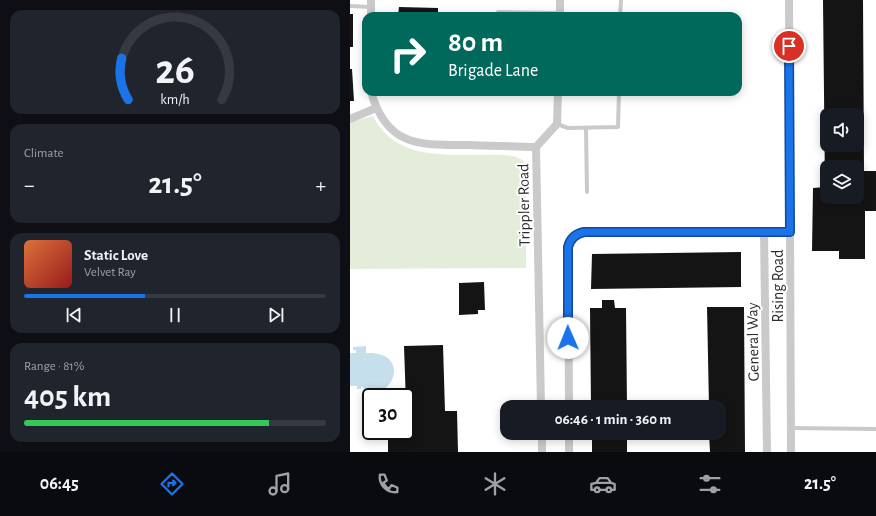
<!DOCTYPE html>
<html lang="en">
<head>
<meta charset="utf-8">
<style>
  body { margin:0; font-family:"Alegreya Sans",sans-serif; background:#20242c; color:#f1f3f6; height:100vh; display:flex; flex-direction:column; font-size:15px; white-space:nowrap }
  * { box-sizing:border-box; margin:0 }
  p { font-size:13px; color:#9ea1a6 }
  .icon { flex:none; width:22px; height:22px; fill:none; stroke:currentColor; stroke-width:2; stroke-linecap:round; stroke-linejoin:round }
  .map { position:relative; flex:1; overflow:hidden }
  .side { display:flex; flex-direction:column; gap:10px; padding:10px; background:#0d0f14; width:350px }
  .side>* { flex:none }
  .hud { position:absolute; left:12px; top:12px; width:380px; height:84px; border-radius:12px; box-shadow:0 2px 10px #0003; background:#00695c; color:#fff; overflow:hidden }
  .controls { position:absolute; left:470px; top:108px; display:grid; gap:8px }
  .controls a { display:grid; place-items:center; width:44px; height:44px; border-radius:8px; background:#171b24; box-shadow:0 2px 10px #0003; font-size:20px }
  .speed { position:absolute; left:12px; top:388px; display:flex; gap:8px; font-size:20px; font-weight:700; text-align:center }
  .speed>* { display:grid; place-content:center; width:52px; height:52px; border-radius:50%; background:#171b24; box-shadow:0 2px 10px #0003; line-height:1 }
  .speed .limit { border:2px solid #111; border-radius:6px; background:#fff; color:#111 }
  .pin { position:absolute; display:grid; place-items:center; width:34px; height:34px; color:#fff; margin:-17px; border:2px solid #fff; border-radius:50%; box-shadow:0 1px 4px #0007 }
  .me { position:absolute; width:44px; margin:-22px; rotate:359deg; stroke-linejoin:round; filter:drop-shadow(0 0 3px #0008) }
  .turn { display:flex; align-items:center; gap:14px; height:84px; padding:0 20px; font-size:18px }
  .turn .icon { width:52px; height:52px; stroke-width:2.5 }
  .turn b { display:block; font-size:28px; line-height:34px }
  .big { font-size:30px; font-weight:600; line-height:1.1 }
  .side .card { flex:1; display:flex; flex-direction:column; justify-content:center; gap:6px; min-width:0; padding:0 14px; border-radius:12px; background:#20242c }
  .side .dial { align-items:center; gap:0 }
  .dial svg { height:104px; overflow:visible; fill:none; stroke:#363941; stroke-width:7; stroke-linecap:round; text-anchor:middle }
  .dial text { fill:#f1f3f6; stroke:none }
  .song { display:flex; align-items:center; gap:12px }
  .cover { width:48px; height:48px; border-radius:6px; background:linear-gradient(135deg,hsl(20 70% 55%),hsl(0 70% 35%)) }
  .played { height:4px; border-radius:2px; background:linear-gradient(90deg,#1a73e8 40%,#363941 40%) }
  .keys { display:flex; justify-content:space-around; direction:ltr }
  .heat { display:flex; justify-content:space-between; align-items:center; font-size:22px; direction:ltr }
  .charge { height:6px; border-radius:3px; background:linear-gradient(90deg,#34c759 81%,#363941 0) }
  .trip { position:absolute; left:150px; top:400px; width:226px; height:40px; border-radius:12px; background:#171b24; box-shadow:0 2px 10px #0003; font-weight:600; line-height:40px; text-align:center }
  .menu { display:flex; height:64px; justify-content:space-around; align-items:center; background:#090b0e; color:#9ea1a6 }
  .menu .icon { width:28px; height:28px }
  .menu .active { color:#1a73e8 }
  .menu b { font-size:18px; color:#f1f3f6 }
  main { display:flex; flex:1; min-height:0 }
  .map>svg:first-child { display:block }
  .green { fill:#e4ecda }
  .water { fill:#c5dfec }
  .building { fill:#141414; fill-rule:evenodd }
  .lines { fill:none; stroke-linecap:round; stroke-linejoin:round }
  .lane { stroke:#cacaca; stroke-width:4 }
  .street { stroke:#cacaca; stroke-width:8 }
  .route-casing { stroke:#114b97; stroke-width:10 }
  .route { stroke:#1a73e8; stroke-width:7 }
  .labels { text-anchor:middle; stroke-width:4; stroke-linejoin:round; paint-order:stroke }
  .street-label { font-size:16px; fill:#2d2d2d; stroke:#fff }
</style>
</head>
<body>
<main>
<section class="side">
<div class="card dial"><svg viewBox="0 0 100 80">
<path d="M14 69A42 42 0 1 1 86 69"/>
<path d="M14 69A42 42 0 0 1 9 37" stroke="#1a73e8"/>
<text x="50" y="56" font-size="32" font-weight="700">26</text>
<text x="50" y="72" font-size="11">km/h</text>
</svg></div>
<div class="card"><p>Climate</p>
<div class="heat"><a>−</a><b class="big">21.5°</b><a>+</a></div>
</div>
<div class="card">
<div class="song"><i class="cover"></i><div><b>Static Love</b><p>Velvet Ray</p></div></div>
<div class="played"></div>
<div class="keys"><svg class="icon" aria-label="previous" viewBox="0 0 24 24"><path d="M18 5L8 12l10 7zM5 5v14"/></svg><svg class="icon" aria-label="pause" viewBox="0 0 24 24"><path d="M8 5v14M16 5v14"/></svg><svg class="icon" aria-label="next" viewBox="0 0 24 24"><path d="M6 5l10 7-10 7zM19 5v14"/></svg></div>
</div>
<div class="card"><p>Range · 81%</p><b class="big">405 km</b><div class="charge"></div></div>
</section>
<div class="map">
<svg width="526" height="452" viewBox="0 0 526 452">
  <rect width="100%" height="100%" fill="#fff"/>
  <!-- green -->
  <path class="green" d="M 23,116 C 44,159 93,155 135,155 C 148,155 161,153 174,161 L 176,169 L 176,268 L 0,269 L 0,122 Z"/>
  <!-- water -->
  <path class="water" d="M 16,346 L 16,353 C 67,351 38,411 11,386 L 11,389 L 7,389 L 7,386 L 0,386 L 0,353 L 6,353 L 6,350 L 3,350 L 3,347 Z"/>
  <!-- building -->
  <g class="building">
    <path d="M 473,0 L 513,0 L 514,171 L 526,171 L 526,211 L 515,211 L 515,259 L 489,259 L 489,251 L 462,251 L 463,188 L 475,187 ZM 477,115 L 507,115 L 507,145 L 477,145 ZM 477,167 L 507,167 L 507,197 L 477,197 Z"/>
    <path d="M 49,7 L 88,8 L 88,16 L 48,16 Z"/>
    <rect x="0" y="14" width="3" height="33"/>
    <path d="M 0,69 L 2,69 L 4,101 L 0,101 Z"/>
    <path d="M 391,252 L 391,287 L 241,289 L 242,254 Z"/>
    <path d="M 134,282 L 135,310 L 128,310 L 128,314 L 109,315 L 109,283 Z"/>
    <path d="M 252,300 L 264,300 L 265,308 L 276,308 L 277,407 L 241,407 L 240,308 L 252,308 Z"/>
    <path d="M 357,307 L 394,307 L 395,452 L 360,452 L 359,433 L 369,433 L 369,407 L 359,407 Z"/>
    <path d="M 93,345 L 95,411 L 107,411 L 108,452 L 38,452 L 38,433 L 57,433 L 54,346 Z"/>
    <rect x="242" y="433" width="35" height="19"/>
  </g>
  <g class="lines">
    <!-- lane -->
    <g class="lane">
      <path d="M 0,6 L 21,7"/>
      <path d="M 148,12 L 210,13"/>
      <path d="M 270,16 L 271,0"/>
      <path d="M 207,124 L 218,128 L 268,127 L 269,92"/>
      <path d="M 236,128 L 237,192"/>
      <path d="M 441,428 L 526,429"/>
    </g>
    <!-- street -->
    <g class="street">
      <path d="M 439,0 L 441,452"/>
      <path d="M 21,16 L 21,0"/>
      <path d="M 210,16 L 210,0"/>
      <path d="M 21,92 C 37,147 69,145 118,145 C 141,146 163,146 186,147 L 191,407"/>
      <path d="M 0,119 L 26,108"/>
      <path d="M 186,147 L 207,124 L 208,92"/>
      <path d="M 414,231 L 417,452"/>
      <path d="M 219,407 L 218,247 C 220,239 225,233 234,233 L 440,232"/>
      <path d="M 192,433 L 192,452"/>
      <path d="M 219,433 L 219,452"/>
    </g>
  </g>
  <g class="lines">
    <!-- route casing -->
    <g class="route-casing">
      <path id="route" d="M 218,338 L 218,247 C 220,239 225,234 234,232 L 440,232 L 439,46"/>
    </g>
    <!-- route -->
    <use href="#route" class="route"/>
  </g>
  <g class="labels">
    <!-- street labels -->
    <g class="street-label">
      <text transform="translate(173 205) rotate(-91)" y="6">Trippler Road</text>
      <text transform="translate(427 286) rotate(-90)" y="6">Rising Road</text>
      <text transform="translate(402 342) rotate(-91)" y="6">General Way</text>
    </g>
  </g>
</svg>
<div class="controls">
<a><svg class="icon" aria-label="sound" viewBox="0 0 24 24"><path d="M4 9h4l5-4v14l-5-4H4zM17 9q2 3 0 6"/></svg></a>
<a><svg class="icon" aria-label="layers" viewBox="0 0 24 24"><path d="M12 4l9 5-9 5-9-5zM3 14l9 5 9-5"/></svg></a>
</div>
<div class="speed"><div class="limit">30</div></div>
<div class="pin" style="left:439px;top:46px;background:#d93025"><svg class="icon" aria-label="arrive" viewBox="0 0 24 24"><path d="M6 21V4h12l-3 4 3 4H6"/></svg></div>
<svg class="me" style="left:218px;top:338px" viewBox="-20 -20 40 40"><circle r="19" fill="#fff"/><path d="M0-13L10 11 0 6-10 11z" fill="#1a73e8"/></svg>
<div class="trip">06:46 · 1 min · 360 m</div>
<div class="hud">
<div class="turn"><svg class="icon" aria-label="right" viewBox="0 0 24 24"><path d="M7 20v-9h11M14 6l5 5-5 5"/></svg><div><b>80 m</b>Brigade Lane</div></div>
</div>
</div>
</main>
<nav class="menu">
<b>06:45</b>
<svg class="icon active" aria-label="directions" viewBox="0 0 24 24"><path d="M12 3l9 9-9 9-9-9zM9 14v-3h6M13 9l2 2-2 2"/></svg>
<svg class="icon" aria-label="music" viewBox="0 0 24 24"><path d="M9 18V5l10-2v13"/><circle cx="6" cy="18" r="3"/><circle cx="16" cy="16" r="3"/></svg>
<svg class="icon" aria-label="phone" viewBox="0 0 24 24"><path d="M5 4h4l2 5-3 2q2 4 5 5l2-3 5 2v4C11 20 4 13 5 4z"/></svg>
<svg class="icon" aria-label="climate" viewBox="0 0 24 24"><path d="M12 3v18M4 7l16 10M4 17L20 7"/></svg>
<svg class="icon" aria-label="car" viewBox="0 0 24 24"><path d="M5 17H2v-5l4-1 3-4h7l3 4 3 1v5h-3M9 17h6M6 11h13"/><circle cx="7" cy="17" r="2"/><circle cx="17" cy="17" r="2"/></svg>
<svg class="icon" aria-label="filters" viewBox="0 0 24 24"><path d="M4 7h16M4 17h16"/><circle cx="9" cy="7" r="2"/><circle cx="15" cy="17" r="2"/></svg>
<b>21.5°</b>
</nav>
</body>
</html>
